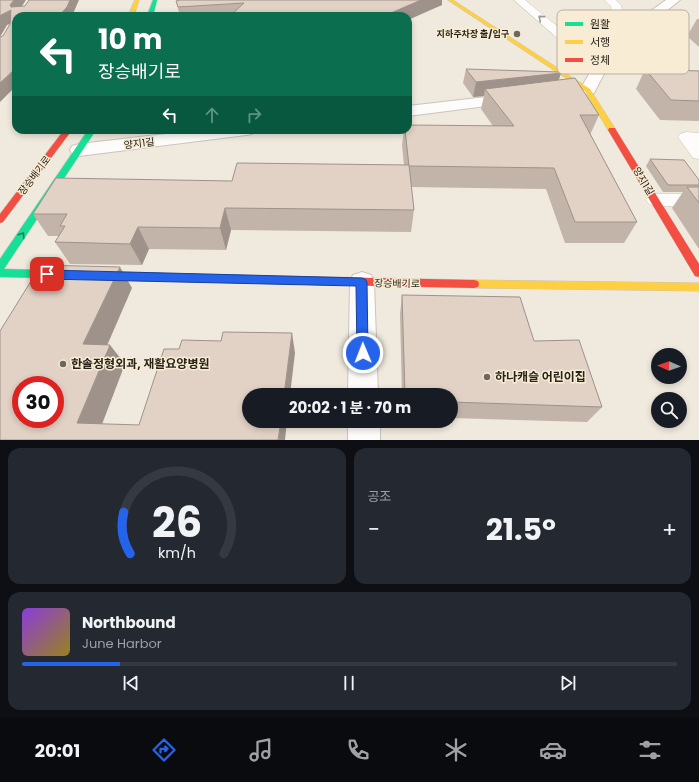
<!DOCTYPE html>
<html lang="ko">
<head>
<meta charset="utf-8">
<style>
  body { margin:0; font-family:Poppins,"Noto Sans KR",sans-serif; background:#242831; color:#f1f3f6; height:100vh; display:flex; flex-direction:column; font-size:15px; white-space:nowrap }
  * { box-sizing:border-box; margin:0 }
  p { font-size:13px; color:#9ea1a6 }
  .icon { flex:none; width:22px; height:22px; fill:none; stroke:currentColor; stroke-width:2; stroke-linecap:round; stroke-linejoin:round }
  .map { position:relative; height:440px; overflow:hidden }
  .side { display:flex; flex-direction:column; gap:8px; padding:8px; background:#0d0f14; flex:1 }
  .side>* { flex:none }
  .top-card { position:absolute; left:12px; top:12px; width:400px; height:122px; border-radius:12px; box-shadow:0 2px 6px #0003; background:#0b6e4f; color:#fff; overflow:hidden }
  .needle { width:26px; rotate:272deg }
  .tools { position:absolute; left:651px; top:348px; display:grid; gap:8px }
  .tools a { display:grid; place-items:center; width:36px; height:36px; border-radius:50%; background:#171b24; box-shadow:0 2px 6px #0003; font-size:20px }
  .speed { position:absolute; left:12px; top:376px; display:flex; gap:8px; font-size:20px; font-weight:700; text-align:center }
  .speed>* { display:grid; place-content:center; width:52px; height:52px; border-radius:50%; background:#171b24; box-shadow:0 2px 6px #0003; line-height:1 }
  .speed .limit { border:6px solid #d22; background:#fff; color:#111 }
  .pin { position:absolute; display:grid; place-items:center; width:34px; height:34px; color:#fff; margin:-17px; border-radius:8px; box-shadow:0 2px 6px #0006 }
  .me { position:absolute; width:44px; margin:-22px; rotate:359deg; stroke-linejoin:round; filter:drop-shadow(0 0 3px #0008) }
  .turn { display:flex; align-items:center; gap:14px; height:84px; padding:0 20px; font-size:18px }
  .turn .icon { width:52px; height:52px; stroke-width:2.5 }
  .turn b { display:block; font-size:28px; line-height:34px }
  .lanes { display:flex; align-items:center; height:38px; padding:0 20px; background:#0003; justify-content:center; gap:20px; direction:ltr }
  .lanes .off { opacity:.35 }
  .big { font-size:30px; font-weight:700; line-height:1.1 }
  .side .widget { flex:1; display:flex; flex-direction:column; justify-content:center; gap:6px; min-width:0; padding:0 14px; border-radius:12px; background:#242831 }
  .side .dial { align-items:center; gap:0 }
  .dial svg { height:104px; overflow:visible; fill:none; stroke:#363941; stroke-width:7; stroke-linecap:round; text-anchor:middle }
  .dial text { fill:#f1f3f6; stroke:none }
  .song { display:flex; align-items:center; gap:12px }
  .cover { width:48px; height:48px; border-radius:6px; background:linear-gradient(135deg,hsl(270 70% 55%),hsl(50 70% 35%)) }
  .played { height:4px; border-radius:2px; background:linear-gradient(90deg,#2563eb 15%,#363941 15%) }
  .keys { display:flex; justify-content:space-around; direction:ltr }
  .heat { display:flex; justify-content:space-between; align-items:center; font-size:22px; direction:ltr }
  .side .tiles { flex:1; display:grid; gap:8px; grid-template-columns:1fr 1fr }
  .widget:last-child { grid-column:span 2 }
  .trip { position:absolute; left:242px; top:388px; width:216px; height:40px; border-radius:20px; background:#171b24; box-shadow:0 2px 6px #0003; font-weight:700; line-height:40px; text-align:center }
  .tab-bar { display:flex; height:64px; justify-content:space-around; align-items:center; background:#090b0e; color:#9ea1a6 }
  .tab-bar .icon { width:28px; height:28px }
  .tab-bar .current { color:#2563eb }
  .tab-bar b { font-size:18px; color:#f1f3f6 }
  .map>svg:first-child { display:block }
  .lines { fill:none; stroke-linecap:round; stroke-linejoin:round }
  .lane-casing { stroke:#cac5bb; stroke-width:1 }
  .street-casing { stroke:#cac5bb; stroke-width:2 }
  .fast-casing { stroke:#cac5bb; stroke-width:1 }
  .slow-casing { stroke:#cac5bb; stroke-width:1 }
  .jam-casing { stroke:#cac5bb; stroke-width:1 }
  .lane { fill:#fdfcfa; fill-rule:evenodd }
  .street { fill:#fdfcfa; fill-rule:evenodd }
  .fast { fill:#16e098; fill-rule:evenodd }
  .slow { fill:#ffcf43; fill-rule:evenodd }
  .jam { fill:#f24e42; fill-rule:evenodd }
  .wall { fill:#c2b4a9 }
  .shaded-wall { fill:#9e928a }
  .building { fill:#e2d1c5; stroke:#9e928a; fill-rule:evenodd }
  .oneway { stroke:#9d9a95 }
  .oneway2 { stroke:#1e8259 }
  .route { fill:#2563eb; stroke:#184099 }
  .poi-dot { fill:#6d685e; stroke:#f8ecd5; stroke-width:1.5 }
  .labels { text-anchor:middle; stroke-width:3; stroke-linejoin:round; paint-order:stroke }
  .far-poi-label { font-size:9px; font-weight:bold; fill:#27231a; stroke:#f8ecd5; text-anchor:end }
  .street-label { font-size:10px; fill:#27231a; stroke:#f8ecd5 }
  .near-poi-label { font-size:12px; font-weight:bold; fill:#27231a; stroke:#f8ecd5; text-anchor:start }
  .key { fill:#f8ecd5; stroke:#b9b09d; stroke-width:1 }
  .key-label { font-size:11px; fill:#27231a }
</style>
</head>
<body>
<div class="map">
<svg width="699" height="440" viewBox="0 0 699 440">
  <rect width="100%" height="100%" fill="#f0e9dd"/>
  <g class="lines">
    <!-- lane casing -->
    <g class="lane-casing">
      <g id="lane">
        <path d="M 514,0 L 525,0 L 563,31 L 614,25 L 611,6 L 604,0 L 616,0 L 621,5 L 626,28 L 624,30 L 620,31 L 560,38 L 556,37 Z"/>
        <path d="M 686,132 L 699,133 L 699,159 L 693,158 L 678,137 L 680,134 Z"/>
        <path d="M 655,194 L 699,194 L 699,206 L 655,206 L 649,204 L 646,200 L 649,196 Z"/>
      </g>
    </g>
    <!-- street casing -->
    <g class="street-casing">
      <g id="street">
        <path d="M 666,0 L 680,0 L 636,35 L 607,68 L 594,93 L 564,98 L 558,96 L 556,93 L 558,90 L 582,86 L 595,64 L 626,29 Z"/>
        <path d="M 512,94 L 518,96 L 520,99 L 518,102 L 408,116 L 408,106 Z"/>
        <path d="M 200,130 L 255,130 L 252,134 L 246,135 L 79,156 L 72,154 L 70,150 L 72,146 L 79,144 Z"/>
        <path d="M 362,272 L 371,275 L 374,282 L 378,395 L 348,395 L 350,282 L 353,275 Z"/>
        <rect x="348" y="421" width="32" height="19"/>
      </g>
    </g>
    <!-- fast casing -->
    <g class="fast-casing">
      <g id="fast">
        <path d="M 153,0 L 157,0 L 153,16 L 147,16 Z"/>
        <path d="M 88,130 L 96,130 L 4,269 L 282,276 L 286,277 L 287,280 L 286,283 L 282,284 L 0,277 L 0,259 Z"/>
      </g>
    </g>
    <!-- slow casing -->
    <g class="slow-casing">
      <g id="slow">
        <path d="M 135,0 L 139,0 L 134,16 L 128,16 Z"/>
        <path d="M 448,0 L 453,0 L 590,89 L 616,130 L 615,132 L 609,132 L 585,91 Z"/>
        <path d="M 474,280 L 699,283 L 699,291 L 474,288 L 470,287 L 469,284 L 470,281 Z"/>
      </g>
    </g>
    <!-- jam casing -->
    <g class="jam-casing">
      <g id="jam">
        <path d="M 609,128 L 615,128 L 616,130 L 699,264 L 699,277 L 695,276 L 608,130 Z"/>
        <path d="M 64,130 L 72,130 L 3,222 L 0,223 L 0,214 Z"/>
        <path d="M 282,276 L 474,280 L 478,281 L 479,284 L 478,287 L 474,288 L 282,284 L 278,283 L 277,280 L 278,277 Z"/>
      </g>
    </g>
    <!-- lane -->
    <use href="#lane" class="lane"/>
    <!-- street -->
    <use href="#street" class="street"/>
    <!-- fast -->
    <use href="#fast" class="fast"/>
    <!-- slow -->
    <use href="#slow" class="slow"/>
    <!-- jam -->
    <use href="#jam" class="jam"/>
  </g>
  <!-- wall -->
  <g class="wall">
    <path d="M 176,1 L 442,5 L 408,16 L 180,16 Z"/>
    <path d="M 697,19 L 699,19 L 699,47 L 687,36 Z"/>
    <path d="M 466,69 L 561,73 L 559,80 L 599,115 L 590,135 L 637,222 L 624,243 L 565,243 L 546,189 L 411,187 L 414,210 L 411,232 L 231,230 L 226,250 L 149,249 L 142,265 L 70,264 L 55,242 L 59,236 L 48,236 L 33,214 L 232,181 L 404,165 L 402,145 L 404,130 L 493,126 L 481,109 L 484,96 L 473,97 L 463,83 Z"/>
    <path d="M 645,69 L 699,71 L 699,121 L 660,120 L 636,89 Z"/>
    <path d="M 650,159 L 699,180 L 699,249 L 672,208 L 683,192 L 663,192 L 646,166 Z"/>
    <path d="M 402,295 L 534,341 L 602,407 L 587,422 L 451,418 L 451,395 L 402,395 L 400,314 Z"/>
  </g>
  <!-- shaded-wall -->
  <g class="shaded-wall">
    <path d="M 14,0 L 26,0 L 16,15 L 11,7 L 10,5 Z"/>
    <path d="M 70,0 L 79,0 L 72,16 L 59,16 Z"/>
    <path d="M 421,0 L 442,0 L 442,5 L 408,20 L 408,16 L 384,16 Z"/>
    <path d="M 11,10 L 16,21 L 7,25 L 0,37 L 0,39 L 0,16 L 1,15 Z"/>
    <path d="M 16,68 L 16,86 L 0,102 L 0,83 Z"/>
    <path d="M 561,73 L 556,87 L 485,89 L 484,96 L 473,97 L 476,82 Z"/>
    <path d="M 127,130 L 163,130 L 129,134 Z"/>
    <path d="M 225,208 L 231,230 L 226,250 L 220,228 Z"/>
    <path d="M 138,227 L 149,249 L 142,265 L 130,244 Z"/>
    <path d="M 120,267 L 132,288 L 99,364 L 83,344 Z"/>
    <path d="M 292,333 L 295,353 L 290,395 L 284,395 Z"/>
    <path d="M 110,345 L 125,364 L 96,440 L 77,423 Z"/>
    <path d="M 281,421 L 287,421 L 285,440 L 278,440 Z"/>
  </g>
  <!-- building -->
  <g class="building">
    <path d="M 0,0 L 14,0 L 10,5 L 11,7 L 25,6 L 29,0 L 70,0 L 67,7 L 59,16 L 16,16 L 16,68 L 0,83 L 0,37 L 3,36 L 10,24 L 11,10 L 1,15 L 0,16 Z"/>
    <path d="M 180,0 L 421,0 L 384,16 L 230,16 L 244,3 L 178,7 L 176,1 Z"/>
    <path d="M 466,69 L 560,72 L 561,73 L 476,82 Z"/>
    <path d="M 645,69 L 699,71 L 699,101 L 671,100 Z"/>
    <path d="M 575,78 L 599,115 L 580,115 L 637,222 L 575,222 L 554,168 L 409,166 L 405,130 L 408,130 L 408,125 L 514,126 L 485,89 Z"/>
    <path d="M 650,159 L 684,160 L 699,180 L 699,185 L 668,185 Z"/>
    <path d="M 237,163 L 409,165 L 414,210 L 225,208 L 220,228 L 138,227 L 130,244 L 55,242 L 65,226 L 60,226 L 67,214 L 33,214 L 56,178 L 232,181 Z"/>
    <path d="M 687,187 L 699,187 L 699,203 Z"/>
    <path d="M 41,265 L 120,267 L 83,344 L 110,345 L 77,423 L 139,425 L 164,349 L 179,349 L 182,340 L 221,341 L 223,332 L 292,333 L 284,395 L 249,395 L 249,421 L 281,421 L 278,440 L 0,440 L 0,331 ZM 21,385 L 55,385 L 55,419 L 21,419 Z"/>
    <path d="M 402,295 L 520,297 L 534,341 L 579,340 L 602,407 L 451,402 L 451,395 L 405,395 Z"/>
  </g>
  <!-- one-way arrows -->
  <defs><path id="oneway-chevron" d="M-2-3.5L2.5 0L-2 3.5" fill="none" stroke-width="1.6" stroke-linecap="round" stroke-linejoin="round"/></defs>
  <use class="oneway" href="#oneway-chevron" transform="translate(541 18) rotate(-140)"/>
  <use class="oneway2" href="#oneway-chevron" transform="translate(22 235) rotate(-56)"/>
  <!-- route -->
  <path class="route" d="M 47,270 L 362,278 L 365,279 L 367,282 L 368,353 L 367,356 L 363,358 L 358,356 L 357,353 L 356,286 L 47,279 L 44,277 L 42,274 L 44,272 Z"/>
  <!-- markers -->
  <g class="poi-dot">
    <circle cx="517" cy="34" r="4"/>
    <circle cx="63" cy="364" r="4"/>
    <circle cx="487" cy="377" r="4"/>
  </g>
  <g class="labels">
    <!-- far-poi labels -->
    <g class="far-poi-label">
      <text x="509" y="37">지하주차장 출/입구</text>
    </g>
    <!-- street labels -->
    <g class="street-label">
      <text transform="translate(139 143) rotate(-7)" y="4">양지1길</text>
      <text transform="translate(34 175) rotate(-53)" y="4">장승배기로</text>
      <text transform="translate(644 181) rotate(59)" y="4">양지1길</text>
      <text transform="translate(397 283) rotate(1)" y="4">장승배기로</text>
    </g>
    <!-- near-poi labels -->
    <g class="near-poi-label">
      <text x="71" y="368">한솔정형외과, 재활요양병원</text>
      <text x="495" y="381">하나캐슬 어린이집</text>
    </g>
  </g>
  <!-- legend -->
  <rect x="557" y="10" width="132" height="64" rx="6" class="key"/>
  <rect x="565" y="22" width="18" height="4" fill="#16e098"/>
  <rect x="565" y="40" width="18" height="4" fill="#ffcf43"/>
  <rect x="565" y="58" width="18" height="4" fill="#f24e42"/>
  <g class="key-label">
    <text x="590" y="28">원활</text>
    <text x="590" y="46">서행</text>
    <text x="590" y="64">정체</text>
  </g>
</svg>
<div class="tools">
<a><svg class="needle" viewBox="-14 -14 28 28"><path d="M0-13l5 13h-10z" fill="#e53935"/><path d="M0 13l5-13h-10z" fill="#9ea1a6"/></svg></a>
<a><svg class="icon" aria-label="search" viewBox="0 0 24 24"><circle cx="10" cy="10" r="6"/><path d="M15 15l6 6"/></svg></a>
</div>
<div class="speed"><div class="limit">30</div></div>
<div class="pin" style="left:47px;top:274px;background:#d93025"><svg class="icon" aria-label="arrive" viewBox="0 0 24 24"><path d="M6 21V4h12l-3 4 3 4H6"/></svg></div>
<svg class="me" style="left:363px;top:353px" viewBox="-20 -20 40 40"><circle r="17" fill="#2563eb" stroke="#fff" stroke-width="3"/><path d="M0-11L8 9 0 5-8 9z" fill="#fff"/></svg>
<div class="trip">20:02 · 1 분 · 70 m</div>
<div class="top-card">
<div class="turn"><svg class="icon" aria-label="left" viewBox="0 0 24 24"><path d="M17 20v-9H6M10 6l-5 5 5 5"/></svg><div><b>10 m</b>장승배기로</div></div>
<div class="lanes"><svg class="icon" aria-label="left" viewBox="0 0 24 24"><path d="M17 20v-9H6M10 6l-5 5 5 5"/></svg><svg class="icon off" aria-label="ahead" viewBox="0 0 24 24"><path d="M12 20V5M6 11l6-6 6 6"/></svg><svg class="icon off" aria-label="right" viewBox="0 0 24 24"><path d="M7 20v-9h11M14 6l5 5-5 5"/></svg></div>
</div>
</div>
<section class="side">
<div class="tiles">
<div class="widget dial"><svg viewBox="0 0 100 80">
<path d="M14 69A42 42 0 1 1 86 69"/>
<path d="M14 69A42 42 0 0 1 9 37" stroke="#2563eb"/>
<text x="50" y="56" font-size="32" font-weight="700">26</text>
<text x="50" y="72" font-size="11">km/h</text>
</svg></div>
<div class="widget"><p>공조</p>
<div class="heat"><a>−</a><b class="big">21.5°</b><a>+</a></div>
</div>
<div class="widget">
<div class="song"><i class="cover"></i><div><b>Northbound</b><p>June Harbor</p></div></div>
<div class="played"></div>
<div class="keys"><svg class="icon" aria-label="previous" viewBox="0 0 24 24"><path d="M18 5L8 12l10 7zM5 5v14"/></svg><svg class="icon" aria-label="pause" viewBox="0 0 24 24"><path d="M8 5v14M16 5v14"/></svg><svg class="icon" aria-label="next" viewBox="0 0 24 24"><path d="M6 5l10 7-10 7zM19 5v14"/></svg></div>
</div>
</div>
</section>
<nav class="tab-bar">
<b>20:01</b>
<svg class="icon current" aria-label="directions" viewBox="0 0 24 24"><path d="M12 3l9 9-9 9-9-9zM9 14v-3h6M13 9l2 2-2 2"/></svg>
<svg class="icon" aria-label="music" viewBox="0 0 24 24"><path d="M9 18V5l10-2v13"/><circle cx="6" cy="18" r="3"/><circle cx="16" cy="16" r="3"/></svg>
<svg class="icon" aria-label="phone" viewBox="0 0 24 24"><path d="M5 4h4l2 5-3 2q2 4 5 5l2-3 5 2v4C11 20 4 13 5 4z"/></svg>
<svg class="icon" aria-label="climate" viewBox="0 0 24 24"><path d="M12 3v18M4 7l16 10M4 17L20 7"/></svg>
<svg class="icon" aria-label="car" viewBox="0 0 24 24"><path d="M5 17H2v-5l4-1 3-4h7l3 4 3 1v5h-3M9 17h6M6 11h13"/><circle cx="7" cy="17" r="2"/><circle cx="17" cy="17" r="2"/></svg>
<svg class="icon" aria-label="filters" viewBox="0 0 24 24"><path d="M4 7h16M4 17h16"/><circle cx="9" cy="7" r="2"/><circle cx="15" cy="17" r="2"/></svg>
</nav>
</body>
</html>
